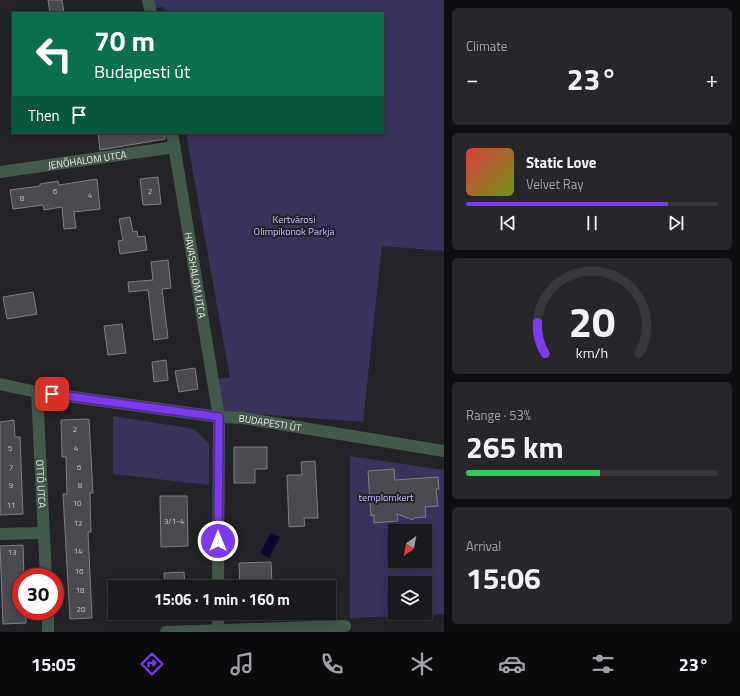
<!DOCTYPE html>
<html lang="en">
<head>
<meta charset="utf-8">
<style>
  body { margin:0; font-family:"Titillium Web",sans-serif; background:#27272b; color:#f1f3f6; height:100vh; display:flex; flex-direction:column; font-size:15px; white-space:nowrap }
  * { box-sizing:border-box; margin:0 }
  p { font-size:13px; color:#9fa1a4 }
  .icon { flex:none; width:22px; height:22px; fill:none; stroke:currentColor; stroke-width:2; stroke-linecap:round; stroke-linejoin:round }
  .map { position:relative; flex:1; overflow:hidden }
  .drawer { display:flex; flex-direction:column; gap:8px; padding:8px; background:#0e0e10; width:296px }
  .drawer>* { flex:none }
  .banner { position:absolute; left:12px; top:12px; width:372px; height:122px; border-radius:0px; box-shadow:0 2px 10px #0003,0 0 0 1px #38383c; background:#0b6e4f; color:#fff; overflow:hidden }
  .needle { width:26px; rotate:212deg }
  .tools { position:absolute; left:388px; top:524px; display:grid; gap:8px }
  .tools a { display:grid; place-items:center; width:44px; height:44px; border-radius:0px; background:#1a1a1e; box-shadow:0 2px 10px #0003,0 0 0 1px #38383c; font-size:20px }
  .speed { position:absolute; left:12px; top:568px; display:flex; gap:8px; font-size:20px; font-weight:700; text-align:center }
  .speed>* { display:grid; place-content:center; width:52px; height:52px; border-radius:50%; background:#1a1a1e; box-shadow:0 2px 10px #0003,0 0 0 1px #38383c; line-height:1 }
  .speed .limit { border:6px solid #d22; background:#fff; color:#111 }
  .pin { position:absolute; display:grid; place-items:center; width:34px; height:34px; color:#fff; margin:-17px; border-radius:8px; box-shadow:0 2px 6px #0006 }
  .me { position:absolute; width:44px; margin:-22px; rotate:0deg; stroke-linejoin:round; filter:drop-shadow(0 0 3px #0008) }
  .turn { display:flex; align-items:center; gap:14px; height:84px; padding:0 16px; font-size:18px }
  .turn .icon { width:52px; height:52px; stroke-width:2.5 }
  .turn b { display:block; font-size:28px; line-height:34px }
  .then { display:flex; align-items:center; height:38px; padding:0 16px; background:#0003; gap:8px; font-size:15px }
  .big { font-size:30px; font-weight:700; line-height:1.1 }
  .drawer .tile { flex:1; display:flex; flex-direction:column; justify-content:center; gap:6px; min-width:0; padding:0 14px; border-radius:6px; background:#27272b }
  .drawer .dial { align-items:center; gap:0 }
  .dial svg { height:104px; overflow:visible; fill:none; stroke:#38383c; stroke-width:7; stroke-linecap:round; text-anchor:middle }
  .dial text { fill:#f1f3f6; stroke:none }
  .song { display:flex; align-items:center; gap:12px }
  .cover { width:48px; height:48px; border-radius:6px; background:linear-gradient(135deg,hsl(0 70% 55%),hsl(80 70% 35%)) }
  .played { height:4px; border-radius:2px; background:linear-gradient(90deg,#7c3aed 80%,#38383c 80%) }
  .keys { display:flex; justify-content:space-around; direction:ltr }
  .heat { display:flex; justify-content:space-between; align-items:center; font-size:22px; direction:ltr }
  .charge { height:6px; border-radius:3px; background:linear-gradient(90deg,#34c759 53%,#38383c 0) }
  .trip { position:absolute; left:108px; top:580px; width:228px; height:40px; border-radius:0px; background:#1a1a1e; box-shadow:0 2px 10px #0003,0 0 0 1px #38383c; font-weight:700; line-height:40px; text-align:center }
  .tabs { display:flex; height:64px; justify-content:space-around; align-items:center; background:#0a0a0c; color:#9fa1a4 }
  .tabs .icon { width:28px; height:28px }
  .tabs .active { color:#7c3aed }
  .tabs b { font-size:18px; color:#f1f3f6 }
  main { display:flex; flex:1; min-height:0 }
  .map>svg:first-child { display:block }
  .green { fill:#39325d; fill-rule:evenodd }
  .water { fill:#10052d }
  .building { fill:#4b4a50; stroke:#7f7f85 }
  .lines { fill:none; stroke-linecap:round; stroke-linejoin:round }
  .minor { stroke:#43594b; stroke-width:12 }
  .route-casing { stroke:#51269a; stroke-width:10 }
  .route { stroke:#7c3aed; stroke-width:7 }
  .labels { text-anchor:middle; stroke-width:4; stroke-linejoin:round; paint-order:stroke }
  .number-label { font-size:8px; fill:#c1c0c4 }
  .street-label { font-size:10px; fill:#e8e7eb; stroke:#232328 }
  .park-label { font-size:10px; fill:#c5befb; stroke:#232328 }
</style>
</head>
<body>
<main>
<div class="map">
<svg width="444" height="632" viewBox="0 0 444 632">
  <rect width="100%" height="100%" fill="#232328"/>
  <!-- green -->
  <g class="green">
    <path d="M 153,0 L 444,0 L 444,251 L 382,246 L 363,422 L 219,411 L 215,379 L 230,378 L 186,133 L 383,133 L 383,13 L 165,13 L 164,7 L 155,8 Z"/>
    <path d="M 113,416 L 194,429 L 209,444 L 209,485 L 113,474 Z"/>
    <path d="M 350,456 L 444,470 L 444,614 L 350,618 ZM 395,531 L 425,531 L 425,561 L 395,561 ZM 395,583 L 425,583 L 425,613 L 395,613 Z"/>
  </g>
  <!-- water -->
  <path class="water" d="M 271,533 L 280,537 L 269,558 L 260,553 Z"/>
  <!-- building -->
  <g class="building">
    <path d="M 48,0 L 62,0 L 64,13 L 50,13 Z"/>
    <path d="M 98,133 L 165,133 L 165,139 L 100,150 Z"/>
    <path d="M 158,177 L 161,204 L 143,205 L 140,179 Z"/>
    <path d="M 97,179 L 100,209 L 74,212 L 76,228 L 64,229 L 62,207 L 44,210 L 43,205 L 13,209 L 10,190 L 40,186 L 40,184 L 58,181 L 59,185 Z"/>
    <path d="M 130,217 L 133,232 L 137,231 L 138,237 L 145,236 L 147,250 L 120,254 L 118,241 L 123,240 L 119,219 Z"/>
    <path d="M 168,260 L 171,288 L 162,289 L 168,338 L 154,340 L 148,290 L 129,292 L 128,282 L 153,280 L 151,262 Z"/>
    <path d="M 33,292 L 37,314 L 7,319 L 3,297 Z"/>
    <path d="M 122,324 L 126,353 L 108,355 L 104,326 Z"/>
    <path d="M 166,360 L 168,380 L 154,382 L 152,362 Z"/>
    <path d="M 195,368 L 198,389 L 179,392 L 175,371 Z"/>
    <path d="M 89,419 L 93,493 L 90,493 L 91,532 L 88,532 L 92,618 L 70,619 L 63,494 L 67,494 L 66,457 L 62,457 L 61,420 Z"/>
    <path d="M 14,420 L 15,437 L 20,437 L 23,514 L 0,515 L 0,422 Z"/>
    <path d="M 234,447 L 267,447 L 267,469 L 255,469 L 255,483 L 234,483 Z"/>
    <path d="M 315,461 L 318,518 L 304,518 L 305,526 L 289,527 L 287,475 L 302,475 L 301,462 Z"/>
    <path d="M 394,469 L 395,480 L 438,477 L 439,489 L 436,489 L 438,506 L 425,507 L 426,517 L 413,518 L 413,520 L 397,514 L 398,521 L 374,523 L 374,515 L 371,516 L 368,471 Z"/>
    <path d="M 160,496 L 187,496 L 188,546 L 161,547 Z"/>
    <path d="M 23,545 L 24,577 L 21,577 L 21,611 L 26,611 L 26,623 L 3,624 L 0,546 Z"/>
    <path d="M 271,562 L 272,584 L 258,584 L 258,587 L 240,587 L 239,563 Z"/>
    <path d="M 184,572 L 185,587 L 165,587 L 164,573 Z"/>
  </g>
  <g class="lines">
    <!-- minor -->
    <g class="minor">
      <path d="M 148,0 L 151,13"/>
      <path id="s1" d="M 172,133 L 219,417 L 218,587"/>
      <path id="s2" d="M 0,172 L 175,147"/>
      <path id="s3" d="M 0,384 L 37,392 L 219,417 L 243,418 L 444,451"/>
      <path id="s4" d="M 37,392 L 46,577"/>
      <path d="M 0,534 L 44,533"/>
      <path d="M 48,611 L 48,632"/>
      <path d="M 218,613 L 218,632"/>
      <path d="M 166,632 L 345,626"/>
    </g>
  </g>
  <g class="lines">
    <!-- route casing -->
    <g class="route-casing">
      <path id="route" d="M 52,394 L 219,417 L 218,541"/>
    </g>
    <!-- route -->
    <use href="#route" class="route"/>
  </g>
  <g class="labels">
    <!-- number labels -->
    <g class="number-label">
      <text x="55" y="194">6</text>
      <text x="150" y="194">2</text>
      <text x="90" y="198">4</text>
      <text x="22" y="201">8</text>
      <text x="75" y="432">2</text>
      <text x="10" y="451">5</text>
      <text x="76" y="451">4</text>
      <text x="11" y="470">7</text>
      <text x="79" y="470">6</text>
      <text x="11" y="488">9</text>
      <text x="80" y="488">8</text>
      <text x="77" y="506">10</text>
      <text x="11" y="508">11</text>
      <text x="174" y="524">3/1-4</text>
      <text x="78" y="526">12</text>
      <text x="78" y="554">14</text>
      <text x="12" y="555">13</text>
      <text x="79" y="574">16</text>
      <text x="80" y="593">18</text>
      <text x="81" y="612">20</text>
    </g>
    <!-- street labels -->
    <g class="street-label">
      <text dy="4" stroke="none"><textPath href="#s2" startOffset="88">JENŐHALOM UTCA</textPath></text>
      <text dy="4" stroke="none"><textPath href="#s1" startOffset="144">HAVASHALOM UTCA</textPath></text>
      <text dy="4" stroke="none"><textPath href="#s3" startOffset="273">BUDAPESTI ÚT</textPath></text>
      <text dy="4" stroke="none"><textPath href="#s4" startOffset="92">OTTÓ UTCA</textPath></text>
    </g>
    <!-- park labels -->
    <g class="park-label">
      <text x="294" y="223">Kertvárosi<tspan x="294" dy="12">Olimpikonok Parkja</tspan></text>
      <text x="386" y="501">templomkert</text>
    </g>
  </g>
</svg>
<div class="tools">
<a><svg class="needle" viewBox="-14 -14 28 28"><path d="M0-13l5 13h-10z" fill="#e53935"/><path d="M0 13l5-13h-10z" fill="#9fa1a4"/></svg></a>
<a><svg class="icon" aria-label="layers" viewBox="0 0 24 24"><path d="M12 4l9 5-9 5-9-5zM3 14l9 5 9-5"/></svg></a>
</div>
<div class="speed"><div class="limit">30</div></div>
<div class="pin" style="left:52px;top:394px;background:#d93025"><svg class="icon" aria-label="arrive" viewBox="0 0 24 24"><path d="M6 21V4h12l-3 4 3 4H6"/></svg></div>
<svg class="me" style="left:218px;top:541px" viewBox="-20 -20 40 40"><circle r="17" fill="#7c3aed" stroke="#fff" stroke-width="3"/><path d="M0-11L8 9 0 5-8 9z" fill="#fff"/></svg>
<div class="trip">15:06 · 1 min · 160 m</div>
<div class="banner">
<div class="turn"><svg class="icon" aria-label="left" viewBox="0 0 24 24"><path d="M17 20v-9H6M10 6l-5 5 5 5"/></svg><div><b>70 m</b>Budapesti út</div></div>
<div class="then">Then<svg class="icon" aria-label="arrive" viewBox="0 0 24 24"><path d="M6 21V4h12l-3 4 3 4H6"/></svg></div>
</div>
</div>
<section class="drawer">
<div class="tile"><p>Climate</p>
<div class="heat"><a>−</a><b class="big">23°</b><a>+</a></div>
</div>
<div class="tile">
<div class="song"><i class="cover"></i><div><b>Static Love</b><p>Velvet Ray</p></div></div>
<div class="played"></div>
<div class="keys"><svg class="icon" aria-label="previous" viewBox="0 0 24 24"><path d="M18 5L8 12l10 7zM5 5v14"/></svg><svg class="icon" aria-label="pause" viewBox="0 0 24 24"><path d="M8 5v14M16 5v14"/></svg><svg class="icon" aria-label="next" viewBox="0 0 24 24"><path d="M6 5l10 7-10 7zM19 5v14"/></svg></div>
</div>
<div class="tile dial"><svg viewBox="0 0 100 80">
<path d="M14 69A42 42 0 1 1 86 69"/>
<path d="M14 69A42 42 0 0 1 8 45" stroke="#7c3aed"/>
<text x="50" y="56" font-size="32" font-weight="700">20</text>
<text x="50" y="72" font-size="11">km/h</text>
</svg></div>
<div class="tile"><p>Range · 53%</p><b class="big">265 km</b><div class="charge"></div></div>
<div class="tile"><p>Arrival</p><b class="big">15:06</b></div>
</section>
</main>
<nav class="tabs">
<b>15:05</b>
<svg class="icon active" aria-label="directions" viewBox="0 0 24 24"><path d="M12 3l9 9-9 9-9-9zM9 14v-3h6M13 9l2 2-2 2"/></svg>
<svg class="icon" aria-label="music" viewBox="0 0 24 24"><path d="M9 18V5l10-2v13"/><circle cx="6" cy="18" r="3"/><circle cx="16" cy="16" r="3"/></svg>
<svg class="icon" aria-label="phone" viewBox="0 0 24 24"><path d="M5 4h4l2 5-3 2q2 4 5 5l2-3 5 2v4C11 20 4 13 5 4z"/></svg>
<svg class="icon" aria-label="climate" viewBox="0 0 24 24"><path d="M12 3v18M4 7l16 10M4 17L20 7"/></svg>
<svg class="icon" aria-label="car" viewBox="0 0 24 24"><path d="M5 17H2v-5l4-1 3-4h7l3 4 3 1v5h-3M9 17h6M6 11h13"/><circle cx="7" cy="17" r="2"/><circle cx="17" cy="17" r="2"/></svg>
<svg class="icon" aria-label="filters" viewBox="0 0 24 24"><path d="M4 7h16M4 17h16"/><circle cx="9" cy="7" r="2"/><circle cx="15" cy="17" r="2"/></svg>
<b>23°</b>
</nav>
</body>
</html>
